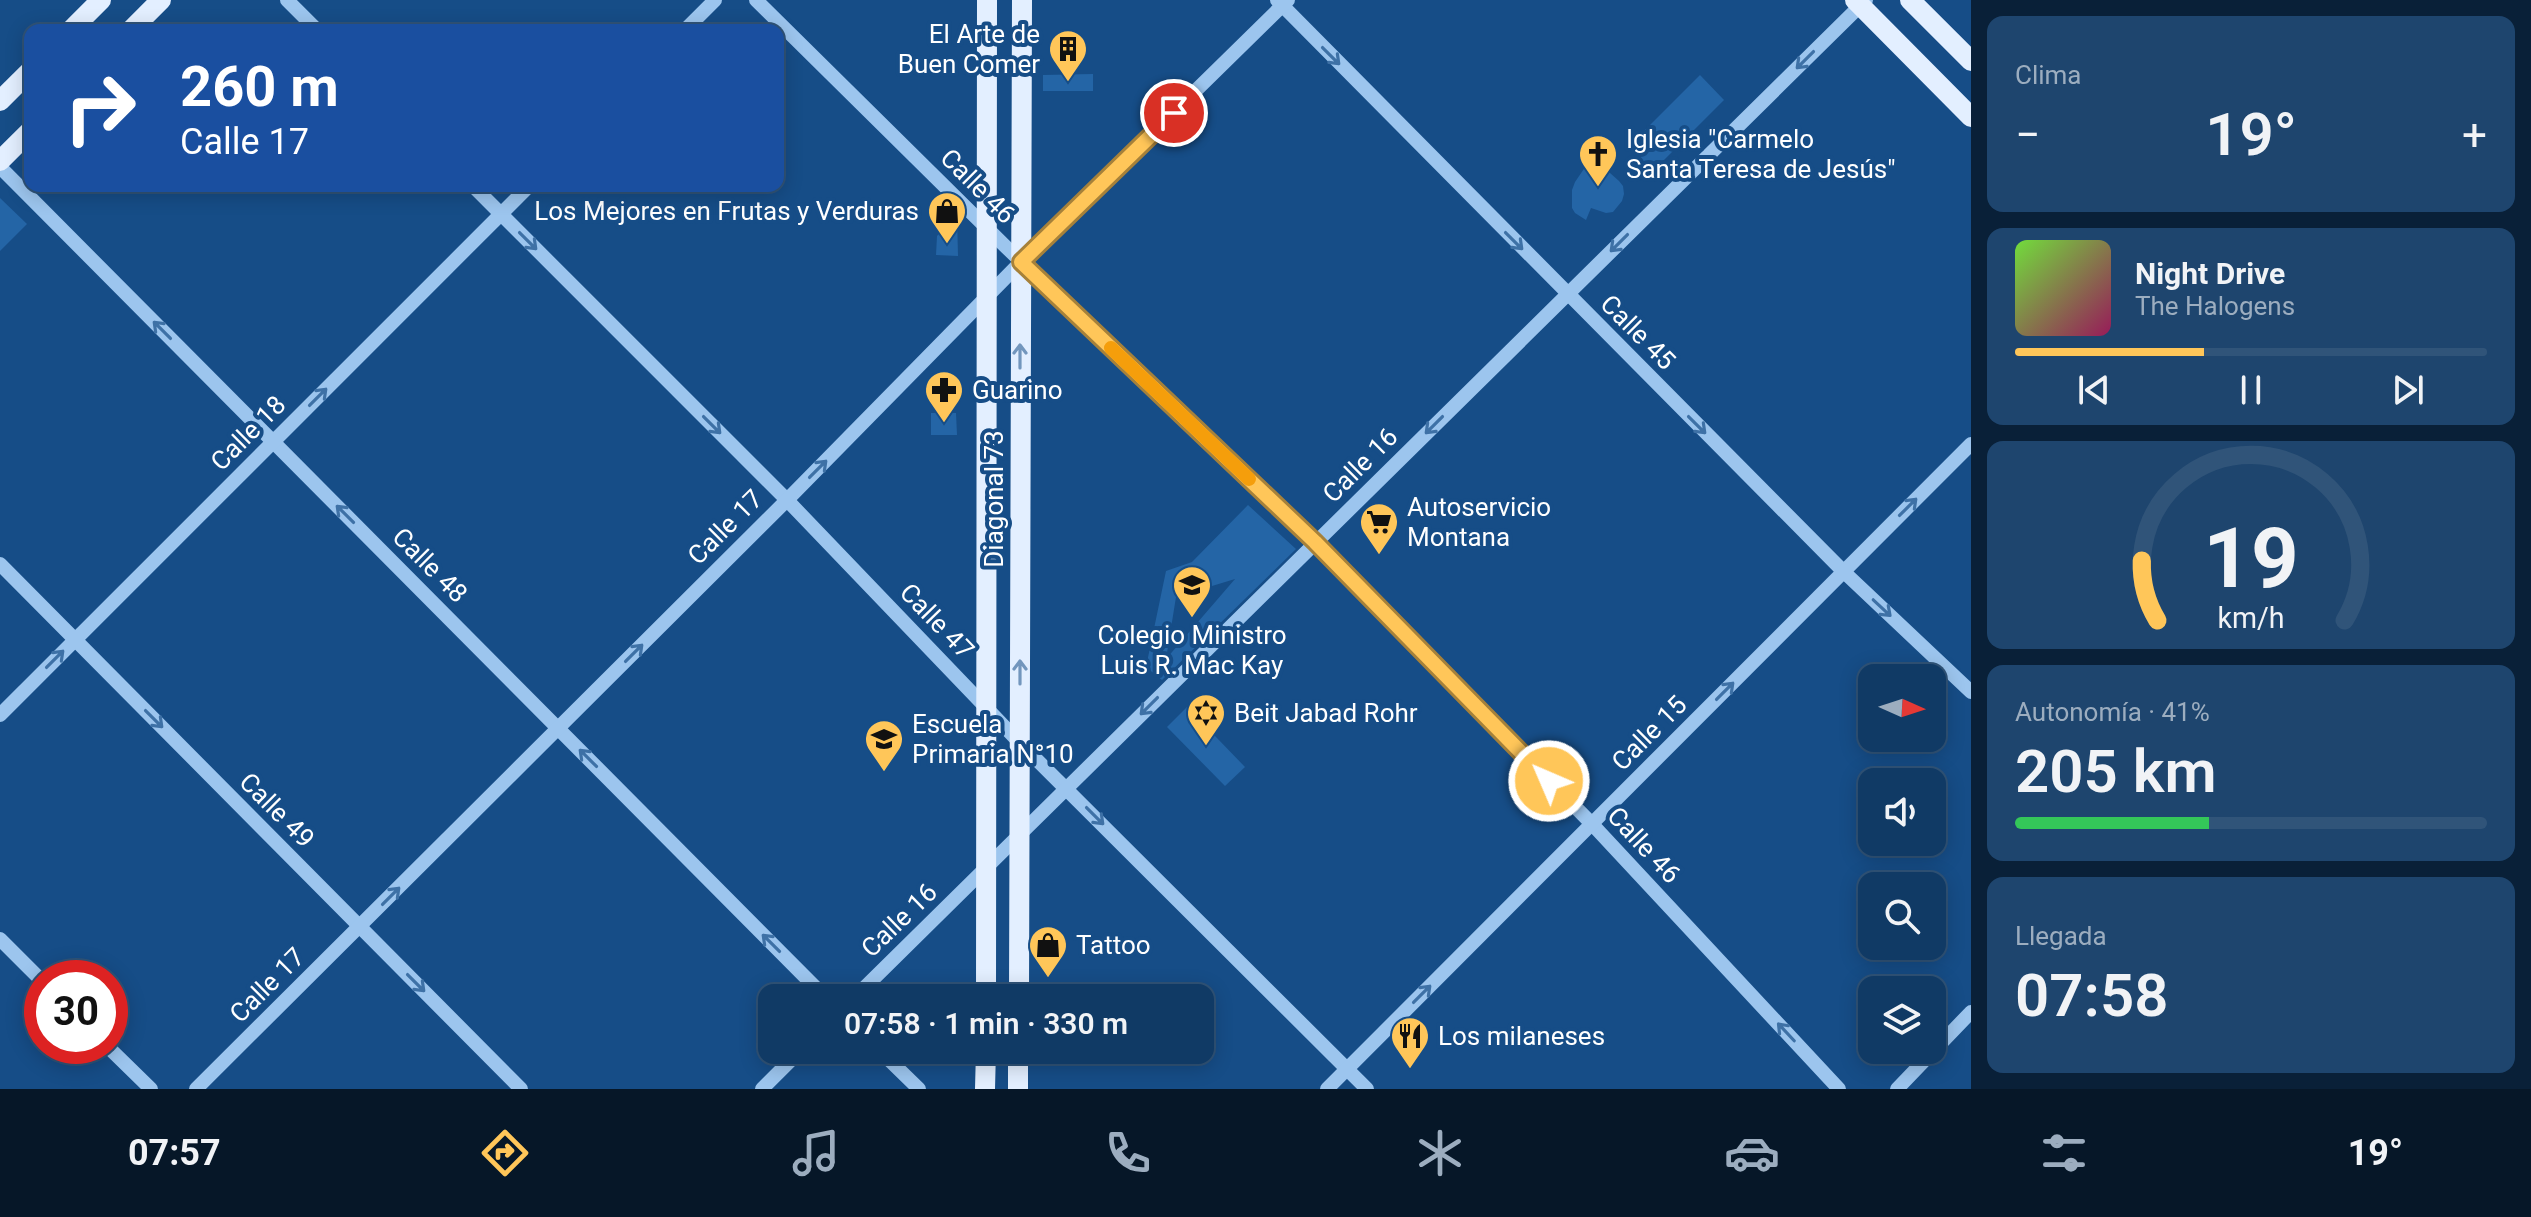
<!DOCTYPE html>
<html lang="es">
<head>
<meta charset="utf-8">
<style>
  body { margin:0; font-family:Roboto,sans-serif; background:#1e456e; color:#f1f3f6; height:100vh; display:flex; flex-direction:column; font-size:30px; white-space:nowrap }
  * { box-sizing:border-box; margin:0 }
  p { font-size:26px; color:#9cadbf }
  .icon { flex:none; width:44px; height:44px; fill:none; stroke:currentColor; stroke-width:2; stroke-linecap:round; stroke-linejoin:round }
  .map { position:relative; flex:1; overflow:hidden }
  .sheet { display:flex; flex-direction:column; gap:16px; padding:16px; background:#092038; width:560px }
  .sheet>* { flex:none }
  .hud { position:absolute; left:24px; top:24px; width:760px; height:168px; border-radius:16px; box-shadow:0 4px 20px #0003,0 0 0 2px #305479; background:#1a4fa0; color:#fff; overflow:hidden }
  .needle { width:52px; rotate:93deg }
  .buttons { position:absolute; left:1858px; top:664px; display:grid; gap:16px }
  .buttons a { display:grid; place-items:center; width:88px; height:88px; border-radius:16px; background:#103a65; box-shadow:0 4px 20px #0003,0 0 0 2px #305479; font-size:40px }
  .speed { position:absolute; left:24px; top:960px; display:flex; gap:16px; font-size:40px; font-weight:700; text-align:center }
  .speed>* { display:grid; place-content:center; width:104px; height:104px; border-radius:50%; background:#103a65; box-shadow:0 4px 20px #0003,0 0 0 2px #305479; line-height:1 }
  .speed .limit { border:12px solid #d22; background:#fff; color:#111 }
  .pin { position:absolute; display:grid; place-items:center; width:68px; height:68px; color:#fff; margin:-34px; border:4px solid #fff; border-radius:50%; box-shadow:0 2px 8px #0007 }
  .me { position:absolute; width:88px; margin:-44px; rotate:315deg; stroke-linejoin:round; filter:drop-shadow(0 0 6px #0008) }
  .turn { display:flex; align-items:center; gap:28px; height:168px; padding:0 24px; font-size:36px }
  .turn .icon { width:104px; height:104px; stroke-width:2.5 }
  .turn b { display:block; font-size:56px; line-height:68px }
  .big { font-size:60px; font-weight:600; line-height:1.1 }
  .sheet .widget { flex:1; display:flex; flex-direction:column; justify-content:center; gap:12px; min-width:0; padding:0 28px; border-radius:16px; background:#1e456e }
  .sheet .dial { align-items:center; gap:0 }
  .dial svg { height:208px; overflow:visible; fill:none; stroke:#305479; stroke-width:7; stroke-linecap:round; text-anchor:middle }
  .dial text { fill:#f1f3f6; stroke:none }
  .song { display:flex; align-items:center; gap:24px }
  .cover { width:96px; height:96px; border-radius:12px; background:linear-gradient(135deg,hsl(100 70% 55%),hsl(330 70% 35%)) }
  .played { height:8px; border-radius:4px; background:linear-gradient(90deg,#ffc659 40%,#305479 40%) }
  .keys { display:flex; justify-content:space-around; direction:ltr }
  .heat { display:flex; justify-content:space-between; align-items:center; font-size:44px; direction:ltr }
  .charge { height:12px; border-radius:6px; background:linear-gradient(90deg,#34c759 41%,#305479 0) }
  .trip { position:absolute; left:758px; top:984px; width:456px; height:80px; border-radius:16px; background:#103a65; box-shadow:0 4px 20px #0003,0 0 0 2px #305479; font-weight:600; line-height:80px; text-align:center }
  .menu { display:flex; height:128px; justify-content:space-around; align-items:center; background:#061728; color:#9cadbf }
  .menu .icon { width:56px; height:56px }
  .menu .active { color:#ffc659 }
  .menu b { font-size:36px; color:#f1f3f6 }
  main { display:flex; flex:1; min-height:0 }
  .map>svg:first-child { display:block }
  .building { fill:#2465a6; fill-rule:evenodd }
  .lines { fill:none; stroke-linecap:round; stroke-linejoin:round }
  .minor { stroke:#9cc5ee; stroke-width:14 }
  .major { stroke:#e3efff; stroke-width:20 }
  .oneway { stroke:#3e71a6 }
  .oneway2 { stroke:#7296bd }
  .route-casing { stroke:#a6813a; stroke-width:20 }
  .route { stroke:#ffc659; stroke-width:14 }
  .slow { stroke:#f59e0b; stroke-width:14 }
  .labels { text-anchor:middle; stroke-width:8; stroke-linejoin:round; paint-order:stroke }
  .poi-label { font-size:26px; fill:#fff; stroke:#164d87; text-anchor:start }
  .street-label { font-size:26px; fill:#fff; stroke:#164d87 }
</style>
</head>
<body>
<main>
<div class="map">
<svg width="1971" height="1089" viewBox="0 0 1971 1089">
  <rect width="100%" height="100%" fill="#164d87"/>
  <!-- building -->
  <g class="building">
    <path d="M 1093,74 L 1093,91 L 1043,91 L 1043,75 Z"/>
    <path d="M 1700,75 L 1724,100 L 1652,172 L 1628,147 Z"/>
    <path d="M 1592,157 L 1619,181 L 1623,186 L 1624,194 L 1622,201 L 1613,212 L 1606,213 L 1591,208 L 1586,220 L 1575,213 L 1572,208 L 1572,190 L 1575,182 Z"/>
    <path d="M 0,198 L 27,224 L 0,251 Z"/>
    <path d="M 957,216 L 958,256 L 936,255 L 937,236 Z"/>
    <path d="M 931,413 L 956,413 L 957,435 L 931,435 Z"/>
    <path d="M 1248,505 L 1296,549 L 1162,680 L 1146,667 L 1166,571 L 1192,562 ZM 1235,579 L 1166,659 L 1176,597 Z"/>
    <path d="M 1187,707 L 1245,767 L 1225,786 L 1167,727 Z"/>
  </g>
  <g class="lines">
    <!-- minor -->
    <g class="minor">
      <path d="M 287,0 L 317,30"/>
      <path d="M 756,0 L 1006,247 L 1315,542 L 1592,824 L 1839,1089"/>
      <path d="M 1277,0 L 1844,572 L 1971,692"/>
      <path d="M 685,30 L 715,0"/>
      <path d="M 0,167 L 826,998"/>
      <path d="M 473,186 L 787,500 L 1019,742 L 1367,1089"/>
      <path d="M 0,564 L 521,1089"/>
      <path d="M 0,715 L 529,186"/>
      <path d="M 0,939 L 42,981"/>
      <path d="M 854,998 L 1866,0"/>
      <path d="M 107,1046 L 151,1089"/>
      <path d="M 879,1050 L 919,1089"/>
      <path d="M 196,1089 L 787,500 L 1021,262 L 1288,0"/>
      <path d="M 762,1089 L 801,1050"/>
      <path d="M 1327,1089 L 1971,444"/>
      <path d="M 1897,1089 L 1971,1012"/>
    </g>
    <!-- major -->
    <g class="major">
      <path d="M 1855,0 L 1971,117"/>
      <path d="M 1910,0 L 1971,61"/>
      <path d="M 71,30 L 101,0"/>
      <path d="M 131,30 L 161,0"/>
      <path d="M 0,101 L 30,71"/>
      <path d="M 0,161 L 30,131"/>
      <path d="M 986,998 L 987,0"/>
      <path d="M 1019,998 L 1022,0"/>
      <path d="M 985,1089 L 986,1050"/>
      <path d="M 1018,1089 L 1018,1050"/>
    </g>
  </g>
  <!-- one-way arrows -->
  <defs><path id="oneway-shaft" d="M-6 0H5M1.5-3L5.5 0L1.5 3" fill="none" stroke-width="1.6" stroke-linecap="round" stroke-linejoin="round" transform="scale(2)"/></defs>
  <g class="oneway">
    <use href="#oneway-shaft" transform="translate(1331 56) rotate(45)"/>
    <use href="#oneway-shaft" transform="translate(1805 60) rotate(135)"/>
    <use href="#oneway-shaft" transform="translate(528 241) rotate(45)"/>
    <use href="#oneway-shaft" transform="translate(1514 241) rotate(45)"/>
    <use href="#oneway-shaft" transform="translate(1619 243) rotate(135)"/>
    <use href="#oneway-shaft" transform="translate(162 330) rotate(-135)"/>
    <use href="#oneway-shaft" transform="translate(318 397) rotate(-45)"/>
    <use href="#oneway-shaft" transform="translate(712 425) rotate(45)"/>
    <use href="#oneway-shaft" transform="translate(1434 425) rotate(135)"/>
    <use href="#oneway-shaft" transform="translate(1697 425) rotate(45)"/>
    <use href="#oneway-shaft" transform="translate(818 469) rotate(-45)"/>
    <use href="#oneway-shaft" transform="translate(1908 507) rotate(-45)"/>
    <use href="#oneway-shaft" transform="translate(345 514) rotate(-135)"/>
    <use href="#oneway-shaft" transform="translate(1882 608) rotate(43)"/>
    <use href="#oneway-shaft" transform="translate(634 653) rotate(-45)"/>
    <use href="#oneway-shaft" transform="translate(55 659) rotate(-45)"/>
    <use href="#oneway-shaft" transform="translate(1725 691) rotate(-45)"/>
    <use href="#oneway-shaft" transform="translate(1149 706) rotate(135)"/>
    <use href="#oneway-shaft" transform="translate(154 719) rotate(45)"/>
    <use href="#oneway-shaft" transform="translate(588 758) rotate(-135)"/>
    <use href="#oneway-shaft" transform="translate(1095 816) rotate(45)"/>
    <use href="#oneway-shaft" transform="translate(391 896) rotate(-45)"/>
    <use href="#oneway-shaft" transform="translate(771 943) rotate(-135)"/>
    <use href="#oneway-shaft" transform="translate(416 983) rotate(45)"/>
    <use href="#oneway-shaft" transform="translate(1422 994) rotate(-45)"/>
    <use href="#oneway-shaft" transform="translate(1786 1032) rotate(-133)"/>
  </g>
  <g class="oneway2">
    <use href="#oneway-shaft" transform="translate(1020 356) rotate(-90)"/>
    <use href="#oneway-shaft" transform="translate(1020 672) rotate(-90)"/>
  </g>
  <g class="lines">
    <!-- route casing -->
    <g class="route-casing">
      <path id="route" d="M 1174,113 L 1021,262 L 1315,542 L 1549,781"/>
    </g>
    <!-- route -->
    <use href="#route" class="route"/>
    <!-- slow -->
    <path class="slow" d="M 1111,348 L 1249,479"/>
  </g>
  <!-- icons -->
  <defs>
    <g id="building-pin" transform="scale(2)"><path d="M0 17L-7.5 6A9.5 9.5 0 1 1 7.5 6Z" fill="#ffc659" stroke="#164d87"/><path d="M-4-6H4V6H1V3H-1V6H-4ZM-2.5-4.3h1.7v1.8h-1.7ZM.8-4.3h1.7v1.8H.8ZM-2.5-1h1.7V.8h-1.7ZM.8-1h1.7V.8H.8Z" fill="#111"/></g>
    <g id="church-pin" transform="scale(2)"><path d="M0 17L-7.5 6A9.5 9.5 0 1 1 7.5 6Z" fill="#ffc659" stroke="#164d87"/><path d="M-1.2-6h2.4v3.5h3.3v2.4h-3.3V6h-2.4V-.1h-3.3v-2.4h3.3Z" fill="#111"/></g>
    <g id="shop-pin" transform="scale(2)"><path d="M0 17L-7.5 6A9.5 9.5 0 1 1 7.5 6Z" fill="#ffc659" stroke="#164d87"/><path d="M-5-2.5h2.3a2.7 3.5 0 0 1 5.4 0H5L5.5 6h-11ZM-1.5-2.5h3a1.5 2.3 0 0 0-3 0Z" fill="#111"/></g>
    <g id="pharmacy-pin" transform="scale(2)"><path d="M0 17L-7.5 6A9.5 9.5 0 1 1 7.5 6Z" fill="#ffc659" stroke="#164d87"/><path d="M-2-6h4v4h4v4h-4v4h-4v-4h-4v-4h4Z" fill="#111"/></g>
    <g id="supermarket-pin" transform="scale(2)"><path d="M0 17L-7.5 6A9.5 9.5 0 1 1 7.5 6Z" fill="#ffc659" stroke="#164d87"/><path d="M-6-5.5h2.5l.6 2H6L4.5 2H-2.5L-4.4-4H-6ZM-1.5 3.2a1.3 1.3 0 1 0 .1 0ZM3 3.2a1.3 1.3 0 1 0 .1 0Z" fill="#111"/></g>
    <g id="school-pin" transform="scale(2)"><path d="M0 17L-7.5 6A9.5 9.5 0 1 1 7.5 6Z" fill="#ffc659" stroke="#164d87"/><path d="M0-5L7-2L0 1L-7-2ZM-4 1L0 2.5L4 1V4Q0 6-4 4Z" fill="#111"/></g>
    <g id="synagogue-pin" transform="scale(2)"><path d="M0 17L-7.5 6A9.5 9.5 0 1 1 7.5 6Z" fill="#ffc659" stroke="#164d87"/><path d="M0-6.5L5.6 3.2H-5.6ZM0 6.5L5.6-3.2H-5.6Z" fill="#111"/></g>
    <g id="restaurant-pin" transform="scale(2)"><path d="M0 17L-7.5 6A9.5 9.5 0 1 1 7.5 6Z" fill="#ffc659" stroke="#164d87"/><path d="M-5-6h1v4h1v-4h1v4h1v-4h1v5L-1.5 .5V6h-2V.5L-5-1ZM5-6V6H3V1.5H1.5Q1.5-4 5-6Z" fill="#111"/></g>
  </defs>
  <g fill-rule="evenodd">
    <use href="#building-pin" x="1068" y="49"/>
    <use href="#church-pin" x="1598" y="154"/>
    <use href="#shop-pin" x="947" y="211"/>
    <use href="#pharmacy-pin" x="944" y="390"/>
    <use href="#supermarket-pin" x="1379" y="522"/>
    <use href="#school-pin" x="1192" y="585"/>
    <use href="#synagogue-pin" x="1206" y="713"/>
    <use href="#school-pin" x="884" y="739"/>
    <use href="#shop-pin" x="1048" y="945"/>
    <use href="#restaurant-pin" x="1410" y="1036"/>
  </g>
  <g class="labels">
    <!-- poi labels -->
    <g class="poi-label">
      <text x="1040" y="43" text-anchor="end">El Arte de<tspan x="1040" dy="30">Buen Comer</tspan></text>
      <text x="1626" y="148">Iglesia "Carmelo<tspan x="1626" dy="30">Santa Teresa de Jesús"</tspan></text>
      <text x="919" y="220" text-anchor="end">Los Mejores en Frutas y Verduras</text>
      <text x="972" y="399">Guarino</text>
      <text x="1407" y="516">Autoservicio<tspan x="1407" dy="30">Montana</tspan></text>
      <text x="1192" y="644" text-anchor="middle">Colegio Ministro<tspan x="1192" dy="30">Luis R. Mac Kay</tspan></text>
      <text x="1234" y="722">Beit Jabad Rohr</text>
      <text x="912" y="733">Escuela<tspan x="912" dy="30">Primaria N°10</tspan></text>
      <text x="1076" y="954">Tattoo</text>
      <text x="1438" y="1045">Los milaneses</text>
    </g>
    <!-- street labels -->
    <g class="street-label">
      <text transform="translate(978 186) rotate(45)" y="9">Calle 46</text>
      <text transform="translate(1638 332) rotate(45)" y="9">Calle 45</text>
      <text transform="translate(248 433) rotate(-45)" y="9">Calle 18</text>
      <text transform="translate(1360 465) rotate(-45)" y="9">Calle 16</text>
      <text transform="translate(994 499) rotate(-90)" y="9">Diagonal 73</text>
      <text transform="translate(725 527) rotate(-45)" y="9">Calle 17</text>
      <text transform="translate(430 565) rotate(45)" y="9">Calle 48</text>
      <text transform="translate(937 621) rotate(46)" y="9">Calle 47</text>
      <text transform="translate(1649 733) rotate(-45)" y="9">Calle 15</text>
      <text transform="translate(277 810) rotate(45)" y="9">Calle 49</text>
      <text transform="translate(1644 845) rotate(47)" y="9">Calle 46</text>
      <text transform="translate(899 920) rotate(-44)" y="9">Calle 16</text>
      <text transform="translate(267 985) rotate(-45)" y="9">Calle 17</text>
    </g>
  </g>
</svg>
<div class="buttons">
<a><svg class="needle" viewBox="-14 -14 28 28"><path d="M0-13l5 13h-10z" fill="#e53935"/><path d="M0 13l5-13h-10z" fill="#9cadbf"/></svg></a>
<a><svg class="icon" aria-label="sound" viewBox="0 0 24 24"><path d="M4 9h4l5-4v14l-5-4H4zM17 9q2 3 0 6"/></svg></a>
<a><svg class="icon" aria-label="search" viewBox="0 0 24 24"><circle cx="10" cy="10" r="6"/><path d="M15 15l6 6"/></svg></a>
<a><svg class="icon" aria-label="layers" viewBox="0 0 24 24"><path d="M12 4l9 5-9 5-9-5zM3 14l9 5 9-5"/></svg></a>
</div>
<div class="speed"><div class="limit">30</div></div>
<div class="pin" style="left:1174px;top:113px;background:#d93025"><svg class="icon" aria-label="arrive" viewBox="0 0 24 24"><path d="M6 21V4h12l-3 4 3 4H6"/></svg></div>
<svg class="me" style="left:1549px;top:781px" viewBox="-20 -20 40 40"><circle r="17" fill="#ffc659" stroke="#fff" stroke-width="3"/><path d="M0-11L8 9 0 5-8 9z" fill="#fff"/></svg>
<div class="trip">07:58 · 1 min · 330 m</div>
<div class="hud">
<div class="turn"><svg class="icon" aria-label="right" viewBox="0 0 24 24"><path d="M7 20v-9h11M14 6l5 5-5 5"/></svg><div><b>260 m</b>Calle 17</div></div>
</div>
</div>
<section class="sheet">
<div class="widget"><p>Clima</p>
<div class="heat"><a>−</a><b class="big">19°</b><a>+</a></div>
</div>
<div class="widget">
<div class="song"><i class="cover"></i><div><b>Night Drive</b><p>The Halogens</p></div></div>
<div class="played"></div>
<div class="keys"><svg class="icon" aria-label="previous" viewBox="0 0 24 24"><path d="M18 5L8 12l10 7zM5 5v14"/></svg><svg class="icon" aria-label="pause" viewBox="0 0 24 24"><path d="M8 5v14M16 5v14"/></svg><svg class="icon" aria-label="next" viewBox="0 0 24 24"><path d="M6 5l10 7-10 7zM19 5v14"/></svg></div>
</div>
<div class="widget dial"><svg viewBox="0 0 100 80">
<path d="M14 69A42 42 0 1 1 86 69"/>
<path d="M14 69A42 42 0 0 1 8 46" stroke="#ffc659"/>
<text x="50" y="56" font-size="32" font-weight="700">19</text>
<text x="50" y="72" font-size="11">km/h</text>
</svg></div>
<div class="widget"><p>Autonomía · 41%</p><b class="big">205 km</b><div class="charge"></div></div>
<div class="widget"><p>Llegada</p><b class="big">07:58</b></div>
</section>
</main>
<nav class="menu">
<b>07:57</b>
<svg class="icon active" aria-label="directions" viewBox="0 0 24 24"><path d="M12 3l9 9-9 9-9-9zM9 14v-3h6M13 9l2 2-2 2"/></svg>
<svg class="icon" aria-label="music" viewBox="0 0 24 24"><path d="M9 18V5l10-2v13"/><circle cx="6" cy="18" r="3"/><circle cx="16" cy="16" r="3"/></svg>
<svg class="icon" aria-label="phone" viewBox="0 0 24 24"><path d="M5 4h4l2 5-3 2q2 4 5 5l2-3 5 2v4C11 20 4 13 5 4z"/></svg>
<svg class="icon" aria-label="climate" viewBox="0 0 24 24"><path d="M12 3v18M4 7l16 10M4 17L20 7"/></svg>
<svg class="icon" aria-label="car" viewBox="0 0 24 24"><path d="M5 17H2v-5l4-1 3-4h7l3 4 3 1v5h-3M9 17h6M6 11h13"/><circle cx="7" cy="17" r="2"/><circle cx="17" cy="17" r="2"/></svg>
<svg class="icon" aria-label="filters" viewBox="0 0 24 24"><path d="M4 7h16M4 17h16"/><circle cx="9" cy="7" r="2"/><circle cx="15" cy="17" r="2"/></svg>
<b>19°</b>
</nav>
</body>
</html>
